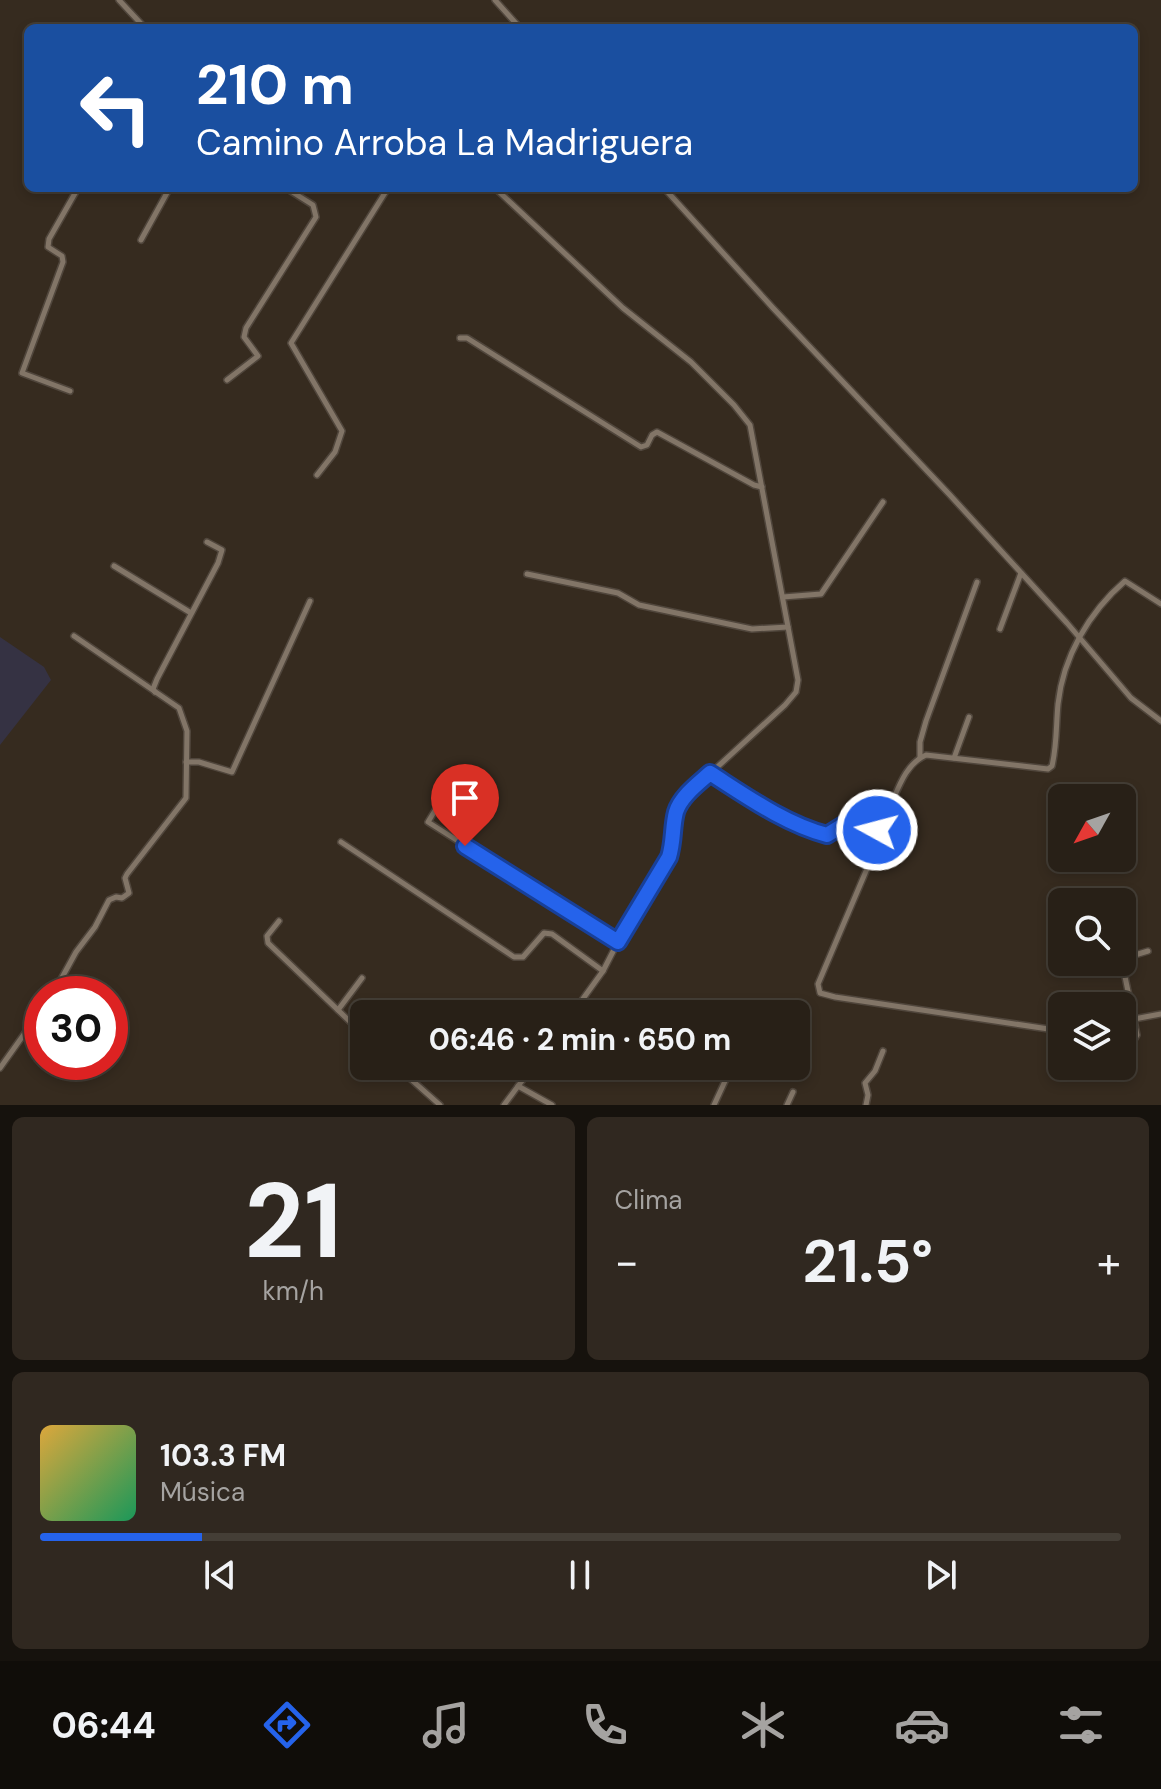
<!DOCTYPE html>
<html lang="es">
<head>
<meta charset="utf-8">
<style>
  body { margin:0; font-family:"DM Sans",sans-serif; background:#302820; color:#f1f3f6; height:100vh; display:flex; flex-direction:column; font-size:30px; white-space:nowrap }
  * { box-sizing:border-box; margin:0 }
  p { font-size:26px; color:#a5a3a1 }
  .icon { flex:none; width:44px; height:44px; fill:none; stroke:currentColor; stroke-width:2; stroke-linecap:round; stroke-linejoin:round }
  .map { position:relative; height:1105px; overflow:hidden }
  .panel { display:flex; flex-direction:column; gap:12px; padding:12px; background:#16120d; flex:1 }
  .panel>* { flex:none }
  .top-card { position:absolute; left:24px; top:24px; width:1114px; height:168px; border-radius:12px; box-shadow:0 4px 12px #0003,0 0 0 2px #443e36; background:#1a4fa0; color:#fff; overflow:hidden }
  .needle { width:52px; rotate:230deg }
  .fabs { position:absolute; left:1048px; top:784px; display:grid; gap:16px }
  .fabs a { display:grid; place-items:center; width:88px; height:88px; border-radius:12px; background:#282017; box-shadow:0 4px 12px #0003,0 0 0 2px #443e36; font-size:40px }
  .speed { position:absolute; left:24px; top:976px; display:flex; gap:16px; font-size:40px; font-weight:700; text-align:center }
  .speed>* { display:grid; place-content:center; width:104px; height:104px; border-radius:50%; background:#282017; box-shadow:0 4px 12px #0003,0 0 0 2px #443e36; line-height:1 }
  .speed .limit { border:12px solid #d22; background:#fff; color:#111 }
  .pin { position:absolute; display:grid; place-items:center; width:68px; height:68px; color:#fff; margin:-82px -34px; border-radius:50% 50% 50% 0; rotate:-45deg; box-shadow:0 0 8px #0007 }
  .pin .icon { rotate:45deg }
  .me { position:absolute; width:88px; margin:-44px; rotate:277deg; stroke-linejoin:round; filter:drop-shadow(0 0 6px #0008) }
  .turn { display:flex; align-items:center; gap:28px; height:168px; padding:0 40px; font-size:36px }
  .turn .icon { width:104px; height:104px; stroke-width:2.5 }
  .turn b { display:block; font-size:56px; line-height:68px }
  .big { font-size:60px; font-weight:700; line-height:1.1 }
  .panel .card { flex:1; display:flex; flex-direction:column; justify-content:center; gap:12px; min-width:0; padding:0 28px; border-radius:12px; background:#302820 }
  .panel .dial { align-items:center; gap:0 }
  .dial b { font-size:104px; line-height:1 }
  .song { display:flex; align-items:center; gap:24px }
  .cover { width:96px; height:96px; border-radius:12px; background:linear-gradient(135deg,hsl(40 70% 55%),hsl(150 70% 35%)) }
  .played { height:8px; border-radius:4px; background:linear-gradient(90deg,#2563eb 15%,#443e36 15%) }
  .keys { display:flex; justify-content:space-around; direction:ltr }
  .heat { display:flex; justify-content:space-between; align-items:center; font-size:44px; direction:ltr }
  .panel .tiles { flex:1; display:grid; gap:12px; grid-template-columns:1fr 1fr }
  .card:last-child { grid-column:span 2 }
  .trip { position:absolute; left:350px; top:1000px; width:460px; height:80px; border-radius:12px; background:#282017; box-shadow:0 4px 12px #0003,0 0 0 2px #443e36; font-weight:700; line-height:80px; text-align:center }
  .tab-bar { display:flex; height:128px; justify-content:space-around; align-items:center; background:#100d09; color:#a5a3a1 }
  .tab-bar .icon { width:56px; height:56px }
  .tab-bar .selected { color:#2563eb }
  .tab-bar b { font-size:36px; color:#f1f3f6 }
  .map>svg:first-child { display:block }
  .commercial { fill:#353243 }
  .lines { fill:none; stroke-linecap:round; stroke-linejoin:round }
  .minor-casing { stroke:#50463c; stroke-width:8 }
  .minor { stroke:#827567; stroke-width:5 }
  .route-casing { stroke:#184099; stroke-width:20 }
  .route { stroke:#2563eb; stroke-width:14 }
</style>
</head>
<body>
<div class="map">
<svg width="1161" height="1105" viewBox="0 0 1161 1105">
  <rect width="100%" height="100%" fill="#362b1f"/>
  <!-- commercial -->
  <path class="commercial" d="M 0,637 L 44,667 L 51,680 L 0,745 Z"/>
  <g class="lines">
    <!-- minor casing -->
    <g class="minor-casing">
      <g id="minor">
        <path d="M 119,0 L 145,28"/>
        <path d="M 495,0 L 520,28"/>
        <path d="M 495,188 L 623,308 L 691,362 L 734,405 L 750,425 L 798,680 L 796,692 L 785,705 L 690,792 L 676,810 L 674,841 L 669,857 L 621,936 L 603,971 L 572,1014"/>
        <path d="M 664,188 L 773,308 L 949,494 L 1067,623 L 1131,698 L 1161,721"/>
        <path d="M 141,240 L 168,191 L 164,188"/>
        <path d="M 460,338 L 467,338 L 641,447 L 647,445 L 652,435 L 657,432 L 754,485 L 762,487"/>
        <path d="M 227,380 L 258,356 L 244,337 L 246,328 L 316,217 L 313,205 L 286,188"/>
        <path d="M 70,391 L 22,373 L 63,262 L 62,256 L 48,247 L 49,239 L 78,188"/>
        <path d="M 317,475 L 335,452 L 342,431 L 291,343 L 388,188"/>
        <path d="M 114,566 L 191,613"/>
        <path d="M 527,574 L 618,593 L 639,605 L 700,618 L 752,629 L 788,627"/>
        <path d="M 783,597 L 821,594 L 883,502"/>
        <path d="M 1000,629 L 1021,573"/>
        <path d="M 155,692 L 153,689 L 157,679 L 218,563 L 222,550 L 207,542"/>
        <path d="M 920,758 L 920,742 L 926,721 L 977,582"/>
        <path d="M 954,758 L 969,717"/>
        <path d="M 186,762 L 199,762 L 232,772 L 310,601"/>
        <path d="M 710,773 C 746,796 785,824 827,835 L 848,822 L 877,830"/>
        <path d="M 466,794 L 451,784 L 428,822 L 618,942"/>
        <path d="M 341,842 L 514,957 L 523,957 L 544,933 L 552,934 L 603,971"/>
        <path d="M 1122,910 L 1132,909"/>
        <path d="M 279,921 L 267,936 L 268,943 L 364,1035"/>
        <path d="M 1122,959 L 1148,951"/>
        <path d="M 1122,962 L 1137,1035 L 1134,1040 L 1122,1040"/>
        <path d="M 53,994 L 76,952 L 95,927 L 109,900 L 116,897 L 122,898 L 129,893 L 125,878 L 127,874 L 186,798 L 187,731 L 179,708 L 74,636"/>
        <path d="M 338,1010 L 362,978"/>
        <path d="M 414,1014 L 419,1007"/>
        <path d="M 1134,1019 L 1161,1014"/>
        <path d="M 1062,1031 L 835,997 L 820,993 L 818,984 L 872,857 L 876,846 L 877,830 C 895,808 898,767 926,755 L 1048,769 L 1052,766 C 1057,745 1056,725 1058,704 C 1063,657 1089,612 1125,581 L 1161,604"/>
        <path d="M 396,1066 L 440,1105"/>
        <path d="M 0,1068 L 42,1009"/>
        <path d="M 518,1086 L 552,1105"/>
        <path d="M 504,1105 L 533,1066"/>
        <path d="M 714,1105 L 732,1066"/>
        <path d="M 787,1105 L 793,1092"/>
        <path d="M 866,1105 L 868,1095 L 865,1083 L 875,1071 L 883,1051"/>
      </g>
    </g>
    <!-- minor -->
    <use href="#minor" class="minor"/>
  </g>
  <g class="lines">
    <!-- route casing -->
    <g class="route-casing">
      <path id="route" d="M 465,846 L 618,942 L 669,857 C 674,841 672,827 676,812 C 681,796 699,783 710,773 C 746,796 785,824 827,835 L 848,822 L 877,830"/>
    </g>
    <!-- route -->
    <use href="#route" class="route"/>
  </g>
</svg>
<div class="fabs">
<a><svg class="needle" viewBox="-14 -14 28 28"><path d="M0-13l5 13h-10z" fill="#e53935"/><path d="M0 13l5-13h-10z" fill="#a5a3a1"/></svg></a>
<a><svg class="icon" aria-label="search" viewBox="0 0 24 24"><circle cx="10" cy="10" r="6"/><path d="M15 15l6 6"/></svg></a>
<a><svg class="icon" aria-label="layers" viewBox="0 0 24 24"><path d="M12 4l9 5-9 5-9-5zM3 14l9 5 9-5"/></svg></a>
</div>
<div class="speed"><div class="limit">30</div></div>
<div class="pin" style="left:465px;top:846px;background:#d93025"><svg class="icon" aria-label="arrive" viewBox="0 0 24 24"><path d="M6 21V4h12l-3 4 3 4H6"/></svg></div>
<svg class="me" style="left:877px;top:830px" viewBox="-20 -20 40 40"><circle r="17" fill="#2563eb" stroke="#fff" stroke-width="3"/><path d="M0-11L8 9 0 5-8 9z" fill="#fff"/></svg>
<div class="trip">06:46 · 2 min · 650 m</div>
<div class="top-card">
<div class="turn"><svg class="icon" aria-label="left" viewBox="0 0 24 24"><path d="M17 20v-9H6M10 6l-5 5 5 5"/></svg><div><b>210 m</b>Camino Arroba La Madriguera</div></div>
</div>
</div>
<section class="panel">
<div class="tiles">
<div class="card dial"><b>21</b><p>km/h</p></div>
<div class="card"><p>Clima</p>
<div class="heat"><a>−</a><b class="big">21.5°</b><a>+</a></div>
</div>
<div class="card">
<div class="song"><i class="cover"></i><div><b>103.3 FM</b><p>Música</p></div></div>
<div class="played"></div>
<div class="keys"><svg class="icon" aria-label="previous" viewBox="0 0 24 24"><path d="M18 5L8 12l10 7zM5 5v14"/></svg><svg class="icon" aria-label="pause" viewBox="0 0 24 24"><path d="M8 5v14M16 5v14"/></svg><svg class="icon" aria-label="next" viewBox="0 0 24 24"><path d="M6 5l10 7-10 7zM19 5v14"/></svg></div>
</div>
</div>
</section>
<nav class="tab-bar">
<b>06:44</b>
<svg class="icon selected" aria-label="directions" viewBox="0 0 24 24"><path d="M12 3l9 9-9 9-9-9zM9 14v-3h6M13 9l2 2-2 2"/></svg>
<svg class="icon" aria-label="music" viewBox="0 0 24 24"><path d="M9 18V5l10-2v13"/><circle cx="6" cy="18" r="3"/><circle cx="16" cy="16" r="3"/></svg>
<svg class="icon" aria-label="phone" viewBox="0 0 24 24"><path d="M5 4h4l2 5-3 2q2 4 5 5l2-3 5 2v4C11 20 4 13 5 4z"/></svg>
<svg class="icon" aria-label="climate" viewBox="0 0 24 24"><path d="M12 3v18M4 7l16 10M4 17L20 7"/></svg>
<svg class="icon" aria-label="car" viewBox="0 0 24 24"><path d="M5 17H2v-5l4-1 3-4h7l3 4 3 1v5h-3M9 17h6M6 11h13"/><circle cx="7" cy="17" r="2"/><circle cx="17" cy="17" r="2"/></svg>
<svg class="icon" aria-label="filters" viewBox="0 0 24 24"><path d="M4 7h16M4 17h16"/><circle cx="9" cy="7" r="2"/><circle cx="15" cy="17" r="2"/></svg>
</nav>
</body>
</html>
